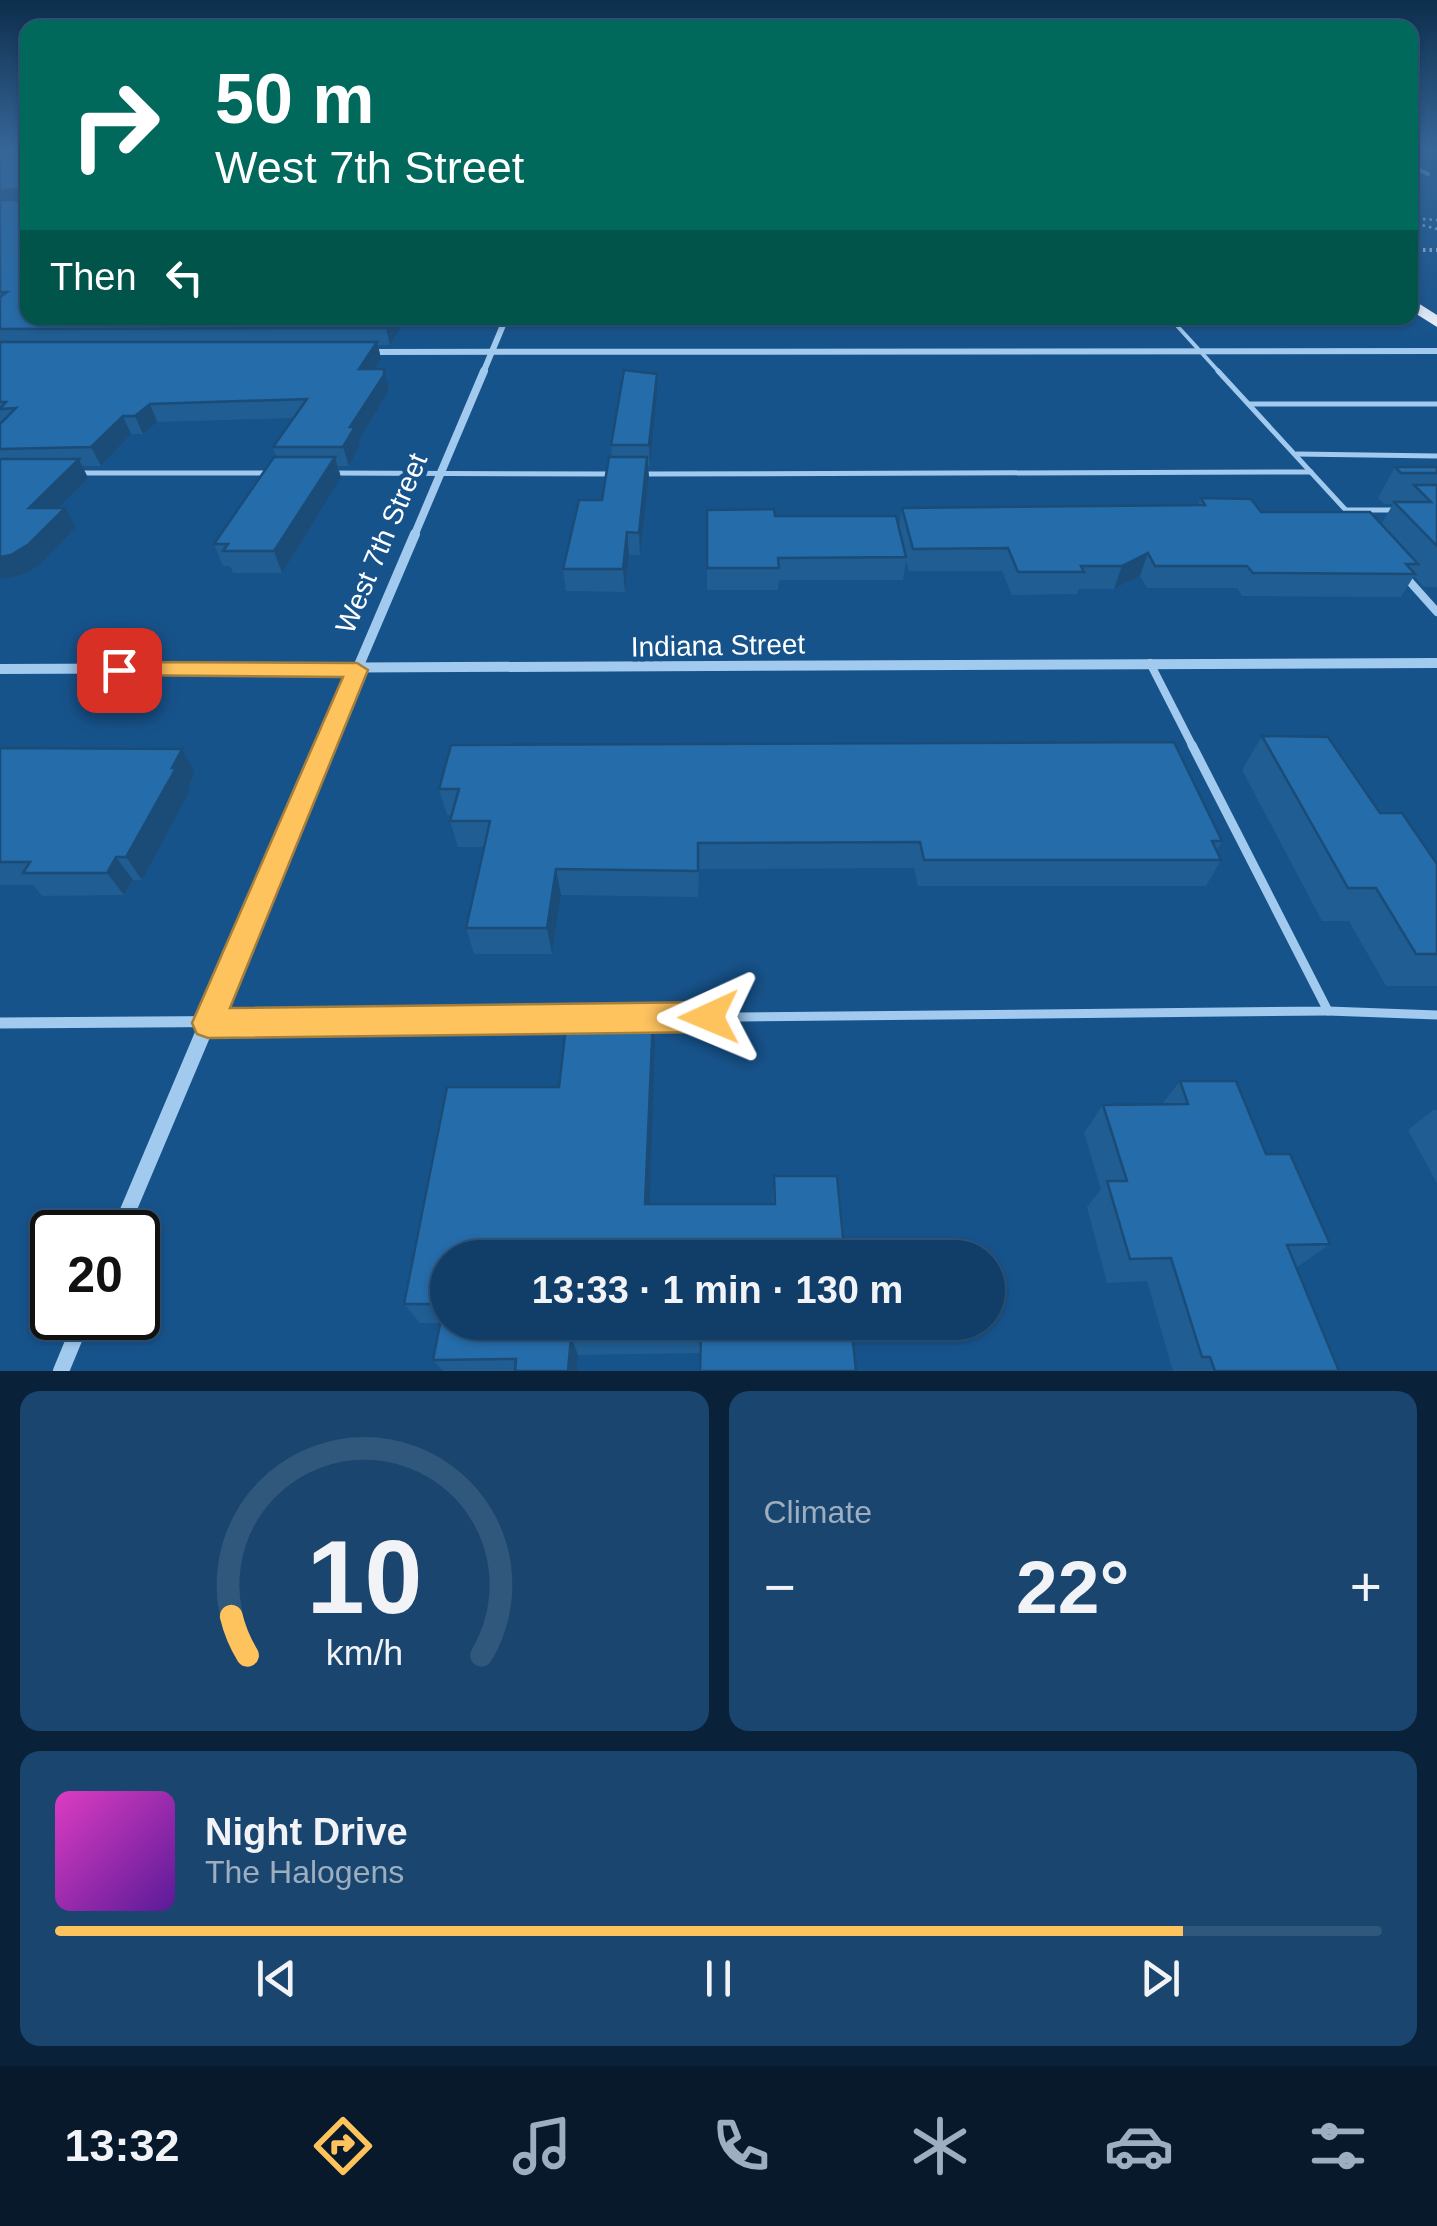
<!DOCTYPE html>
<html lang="en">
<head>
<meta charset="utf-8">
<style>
  body { margin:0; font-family:Arial,sans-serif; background:#1a456e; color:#f1f3f6; height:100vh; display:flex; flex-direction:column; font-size:38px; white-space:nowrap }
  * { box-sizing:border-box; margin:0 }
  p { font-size:32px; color:#9caec0 }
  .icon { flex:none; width:55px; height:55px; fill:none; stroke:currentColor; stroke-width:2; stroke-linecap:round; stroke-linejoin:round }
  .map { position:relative; height:1371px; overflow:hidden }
  .sheet { display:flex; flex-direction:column; gap:20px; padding:20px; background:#092239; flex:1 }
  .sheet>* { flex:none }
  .banner { position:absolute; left:20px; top:20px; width:1398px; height:305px; border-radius:20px; box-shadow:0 2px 8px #0004,0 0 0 2px #30577c; background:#00695c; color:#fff; overflow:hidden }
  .speed { position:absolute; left:30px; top:1210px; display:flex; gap:20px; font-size:50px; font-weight:700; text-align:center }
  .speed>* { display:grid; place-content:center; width:130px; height:130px; border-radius:50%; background:#113e68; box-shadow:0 2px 8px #0004,0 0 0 2px #30577c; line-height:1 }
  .speed .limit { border:5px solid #111; border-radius:15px; background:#fff; color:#111 }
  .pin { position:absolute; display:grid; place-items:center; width:85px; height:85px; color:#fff; margin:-42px; border-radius:20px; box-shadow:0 5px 15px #0006 }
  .me { position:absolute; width:110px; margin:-55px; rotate:269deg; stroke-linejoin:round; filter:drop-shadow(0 0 8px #0008) }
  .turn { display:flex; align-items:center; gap:35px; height:210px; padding:0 30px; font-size:45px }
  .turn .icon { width:130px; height:130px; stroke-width:2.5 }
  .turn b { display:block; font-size:70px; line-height:85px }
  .then { display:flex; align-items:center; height:95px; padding:0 30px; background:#0003; gap:20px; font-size:38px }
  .big { font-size:75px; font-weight:700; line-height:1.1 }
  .sheet .widget { flex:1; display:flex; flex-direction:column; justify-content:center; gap:15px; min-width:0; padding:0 35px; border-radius:20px; background:#1a456e }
  .sheet .dial { align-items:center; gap:0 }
  .dial svg { height:260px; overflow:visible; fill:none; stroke:#30577c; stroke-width:7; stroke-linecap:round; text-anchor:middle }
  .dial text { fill:#f1f3f6; stroke:none }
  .song { display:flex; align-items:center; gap:30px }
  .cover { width:120px; height:120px; border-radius:15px; background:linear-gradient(135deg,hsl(310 70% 55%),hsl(270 70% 35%)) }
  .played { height:10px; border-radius:5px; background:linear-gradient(90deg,#ffc35e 85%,#30577c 85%) }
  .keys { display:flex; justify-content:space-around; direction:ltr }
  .heat { display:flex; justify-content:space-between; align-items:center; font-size:55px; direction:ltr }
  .sheet .tiles { flex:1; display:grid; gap:20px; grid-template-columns:1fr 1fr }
  .widget:last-child { grid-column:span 2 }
  .trip { position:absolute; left:430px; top:1240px; width:575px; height:100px; border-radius:50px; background:#113e68; box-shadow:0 2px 8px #0004,0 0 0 2px #30577c; font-weight:700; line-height:100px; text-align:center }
  .menu { display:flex; height:160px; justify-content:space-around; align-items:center; background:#07192a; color:#9caec0 }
  .menu .icon { width:70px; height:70px }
  .menu .current { color:#ffc35e }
  .menu b { font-size:45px; color:#f1f3f6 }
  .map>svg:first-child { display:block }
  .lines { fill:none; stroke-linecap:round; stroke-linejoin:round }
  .path-far1 { stroke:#a1caee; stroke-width:2.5; stroke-dasharray:2.5 4; stroke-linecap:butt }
  .path { stroke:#a1caee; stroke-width:4; stroke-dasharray:2.5 4; stroke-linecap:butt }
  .service-far4 { stroke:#a1caee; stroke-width:4 }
  .service-far3 { stroke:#a1caee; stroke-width:5 }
  .service-far2 { stroke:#a1caee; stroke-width:8 }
  .service-far1 { stroke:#a1caee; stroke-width:9 }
  .service { stroke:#a1caee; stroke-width:11 }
  .minor-far4 { stroke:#a1caee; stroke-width:6 }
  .minor-far3 { stroke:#a1caee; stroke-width:8 }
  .minor-far2 { stroke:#a1caee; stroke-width:10 }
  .minor-far1 { stroke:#a1caee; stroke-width:12 }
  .minor { stroke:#a1caee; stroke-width:16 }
  .trunk { fill:#f4f9ff; fill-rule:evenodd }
  .wall { fill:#205d92 }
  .shaded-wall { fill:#1a4c77 }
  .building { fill:#256caa; stroke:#1a4c77; stroke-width:2.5 }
  .route { fill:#ffc35e; stroke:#a67f3d; stroke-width:2.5 }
  .labels { text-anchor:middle; stroke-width:10; stroke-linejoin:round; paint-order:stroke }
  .street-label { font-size:28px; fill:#fff; stroke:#17538b }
</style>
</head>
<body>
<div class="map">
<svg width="1437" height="1371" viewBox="0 0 1437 1371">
  <rect width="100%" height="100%" fill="#17538b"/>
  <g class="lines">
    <!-- path-far1 -->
    <g class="path-far1">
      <path d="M 1410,218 L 1437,220"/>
      <path d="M 1410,222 L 1437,229"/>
    </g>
    <!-- path -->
    <path class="path" d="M 1410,250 L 1437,250"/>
    <!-- service-far4 -->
    <g class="service-far4">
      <path d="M 1410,165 L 1428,174"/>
      <path d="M 1170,318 L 1220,373"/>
    </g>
    <!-- service-far3 -->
    <g class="service-far3">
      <path d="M 1218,371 L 1354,519"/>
      <path d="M 1250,404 L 1437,404"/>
      <path d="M 1297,454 L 1437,456"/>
      <path d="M 79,473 L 270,473"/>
      <path d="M 329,473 L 615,474"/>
      <path d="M 639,474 L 1311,472"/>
      <path d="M 1346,510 L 1398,510"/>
    </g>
    <!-- service-far2 -->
    <g class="service-far2">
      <path d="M 1403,574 L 1437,612"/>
      <path d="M 1150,663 L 1193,747"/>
    </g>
    <!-- service-far1 -->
    <g class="service-far1">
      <path d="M 1328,1011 L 1437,1015"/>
      <path d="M 643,1018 L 1328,1011 L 1192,745"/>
      <path d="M 470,1020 L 574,1019"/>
    </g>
    <!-- service -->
    <g class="service">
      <path d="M 643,1018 L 719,1017"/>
      <path d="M 0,1023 L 574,1019"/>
    </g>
    <!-- minor-far4 -->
    <g class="minor-far4">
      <path d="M 368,352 L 1437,351"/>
      <path d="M 483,373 L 506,318"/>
    </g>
    <!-- minor-far3 -->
    <path class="minor-far3" d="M 414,536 L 484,371"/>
    <!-- minor-far2 -->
    <g class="minor-far2">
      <path d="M 0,669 L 1437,663"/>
      <path d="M 324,747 L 415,534"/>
    </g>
    <!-- minor-far1 -->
    <path class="minor-far1" d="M 209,1020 L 325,745"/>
    <!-- minor -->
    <g class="minor">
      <path d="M 119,1232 L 210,1017"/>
      <path d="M 61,1371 L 83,1318"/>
    </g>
    <!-- trunk -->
    <path class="trunk" d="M 1410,298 L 1437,315 L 1437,327 L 1410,310 Z"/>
  </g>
  <!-- wall -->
  <g class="wall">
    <path d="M 0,148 L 28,148 L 407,318 L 390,345 L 378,345 L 381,359 L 375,369 L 384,369 L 389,387 L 388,392 L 359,440 L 360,445 L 349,466 L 338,466 L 341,478 L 282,573 L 233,573 L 230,566 L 223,566 L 214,544 L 276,457 L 273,447 L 294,418 L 157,422 L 143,434 L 131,434 L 101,466 L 82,466 L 88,478 L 60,508 L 76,527 L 41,564 L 23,575 L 0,579 L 0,424 L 4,421 L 0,421 Z"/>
    <path d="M 657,394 L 650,466 L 648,466 L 649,478 L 640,555 L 629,555 L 625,592 L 566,591 L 563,569 L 602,500 L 612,457 L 611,445 Z"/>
    <path d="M 1395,467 L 1437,467 L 1437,587 L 1424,587 L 1414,576 L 1401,597 L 1242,596 L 1237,588 L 1147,588 L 1140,576 L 1114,589 L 1079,589 L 1077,594 L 1012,595 L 1002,571 L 909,571 L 906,560 L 903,580 L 779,580 L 778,590 L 707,590 L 707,510 L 899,526 L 902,508 L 1198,505 L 1201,498 L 1261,512 L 1381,525 L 1393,504 L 1384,504 L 1378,498 Z"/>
    <path d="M 1262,736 L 1380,813 L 1437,864 L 1437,986 L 1386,986 L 1349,921 L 1322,921 L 1242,770 Z"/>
    <path d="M 451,745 L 1222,841 L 1217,850 L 1221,860 L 1206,886 L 918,886 L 914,868 L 699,869 L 698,897 L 561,895 L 552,954 L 474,954 L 466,928 L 484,847 L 458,847 L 450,821 L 452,815 L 447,815 L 439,789 Z"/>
    <path d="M 0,748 L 195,773 L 188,787 L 190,791 L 142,880 L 133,880 L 124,895 L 42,896 L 33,885 L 0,885 Z"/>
    <path d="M 655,1044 L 649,1204 L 772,1204 L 774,1176 L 851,1322 L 701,1353 L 578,1355 L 577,1371 L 443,1371 L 433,1360 L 440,1323 L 420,1323 L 404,1304 L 559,1087 Z"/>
    <path d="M 1180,1081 L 1266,1154 L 1330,1244 L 1296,1268 L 1339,1371 L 1173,1371 L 1147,1281 L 1107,1283 L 1087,1207 L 1101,1189 L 1084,1133 L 1103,1105 L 1162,1104 Z"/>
    <path d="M 1433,1110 L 1437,1110 L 1437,1183 L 1408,1130 Z"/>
  </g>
  <!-- shaded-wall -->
  <g class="shaded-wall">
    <path d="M 22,189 L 28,202 L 0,204 L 0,190 Z"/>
    <path d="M 393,318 L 407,318 L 390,345 L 386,328 Z"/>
    <path d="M 377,342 L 381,359 L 364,386 L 359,369 Z"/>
    <path d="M 384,369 L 389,387 L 388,392 L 359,440 L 360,445 L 349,466 L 343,447 L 350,427 Z"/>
    <path d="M 657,374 L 657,394 L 650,466 L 649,445 Z"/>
    <path d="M 150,404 L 157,422 L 143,434 L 135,416 Z"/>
    <path d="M 123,416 L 131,434 L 101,466 L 91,447 Z"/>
    <path d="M 335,457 L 341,478 L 282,573 L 274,551 Z"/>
    <path d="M 647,457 L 649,478 L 640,555 L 639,533 Z"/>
    <path d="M 79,459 L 88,478 L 41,527 L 29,508 Z"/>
    <path d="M 65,508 L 76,527 L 41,564 L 23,575 L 0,579 L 0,557 Z"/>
    <path d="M 627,532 L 629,555 L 625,592 L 623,569 Z"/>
    <path d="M 1148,553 L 1140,576 L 1114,589 L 1122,566 Z"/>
    <path d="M 182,749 L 195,773 L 188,787 L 190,791 L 142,880 L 126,857 Z"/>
    <path d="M 116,857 L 133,880 L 124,895 L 107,873 Z"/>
    <path d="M 556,869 L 561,895 L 552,954 L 547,928 Z"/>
    <path d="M 653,1017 L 655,1044 L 649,1227 L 645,1204 Z"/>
    <path d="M 571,1337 L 578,1355 L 577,1371 L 568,1371 Z"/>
  </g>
  <!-- building -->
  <g class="building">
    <path d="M 28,150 L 28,318 L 393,318 L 386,328 L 0,329 L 0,297 L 7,292 L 0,292 L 0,200 L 23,200 L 27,195 L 22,189 L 0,190 L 0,154 L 23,154 Z"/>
    <path d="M 0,342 L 377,342 L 359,369 L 384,369 L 384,375 L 350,427 L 355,427 L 343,447 L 273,447 L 307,399 L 150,404 L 135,416 L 123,416 L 91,447 L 0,449 L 0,424 L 16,408 L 0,409 L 6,402 L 0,402 Z"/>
    <path d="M 624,370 L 657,374 L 649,445 L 611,445 Z"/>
    <path d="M 274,457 L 335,457 L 274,551 L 223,551 L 228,544 L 214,544 Z"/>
    <path d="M 609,457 L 647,457 L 639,533 L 627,532 L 623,569 L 563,569 L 579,500 L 602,500 Z"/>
    <path d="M 0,459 L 79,459 L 29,508 L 65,508 L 29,544 L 11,555 L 0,557 Z"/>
    <path d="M 1395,467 L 1437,467 L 1437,473 L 1401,473 Z"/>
    <path d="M 1414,485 L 1437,485 L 1437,546 L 1394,502 L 1431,502 Z"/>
    <path d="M 1201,498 L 1251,499 L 1261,512 L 1370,512 L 1418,564 L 1406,564 L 1415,574 L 1253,573 L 1247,566 L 1155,566 L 1148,553 L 1122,566 L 1081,566 L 1084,572 L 1018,572 L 1008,548 L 913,549 L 902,508 L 1205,505 Z"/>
    <path d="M 774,509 L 775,516 L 896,516 L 906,557 L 778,558 L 779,568 L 707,568 L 707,510 Z"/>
    <path d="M 1262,736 L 1328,737 L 1380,813 L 1402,813 L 1437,864 L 1437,954 L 1416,954 L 1376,888 L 1348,888 Z"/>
    <path d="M 1174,742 L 1222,841 L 1212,841 L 1221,860 L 924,860 L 920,842 L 698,843 L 698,871 L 556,869 L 547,928 L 466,928 L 490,821 L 450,821 L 459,789 L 439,789 L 451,745 Z"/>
    <path d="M 0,748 L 182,749 L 172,768 L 176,768 L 126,857 L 116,857 L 107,873 L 23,873 L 30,862 L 0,862 Z"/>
    <path d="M 653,1017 L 645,1204 L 775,1204 L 774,1176 L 837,1176 L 845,1258 L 448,1258 L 448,1322 L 851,1322 L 856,1371 L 700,1371 L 701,1335 L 571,1337 L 568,1371 L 515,1371 L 516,1359 L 433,1360 L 444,1304 L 404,1304 L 447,1087 L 559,1087 L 567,1018 Z"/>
    <path d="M 1180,1081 L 1236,1081 L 1266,1154 L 1290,1154 L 1330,1244 L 1287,1245 L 1339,1371 L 1215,1371 L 1210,1357 L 1202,1357 L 1171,1258 L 1130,1259 L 1107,1181 L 1127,1181 L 1103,1105 L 1188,1104 Z"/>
  </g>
  <!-- sky -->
  <linearGradient id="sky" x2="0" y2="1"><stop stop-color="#0d2e4c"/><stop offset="0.44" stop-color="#366698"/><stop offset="1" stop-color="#366698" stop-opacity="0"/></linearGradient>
  <rect width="1437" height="340" fill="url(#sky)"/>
  <!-- route -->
  <path class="route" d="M 119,662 L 357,663 L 368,670 L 230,1008 L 709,1002 L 720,1007 L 725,1017 L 720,1028 L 709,1032 L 208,1038 L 197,1034 L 192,1023 L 343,677 L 111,675 L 108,670 L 111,664 Z"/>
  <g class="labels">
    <!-- street labels -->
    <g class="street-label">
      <text transform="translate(381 543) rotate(-67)" y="10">West 7th Street</text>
      <text transform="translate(718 645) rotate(-1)" y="10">Indiana Street</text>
    </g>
  </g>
</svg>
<div class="speed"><div class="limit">20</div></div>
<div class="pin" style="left:119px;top:670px;background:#d93025"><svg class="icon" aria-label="arrive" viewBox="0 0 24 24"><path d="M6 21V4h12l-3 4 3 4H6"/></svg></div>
<svg class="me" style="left:709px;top:1017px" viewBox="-20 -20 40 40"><path d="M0-17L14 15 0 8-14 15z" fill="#ffc35e" stroke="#fff" stroke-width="4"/></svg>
<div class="trip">13:33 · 1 min · 130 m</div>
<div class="banner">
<div class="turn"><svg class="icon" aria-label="right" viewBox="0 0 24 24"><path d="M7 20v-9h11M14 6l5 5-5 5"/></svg><div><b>50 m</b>West 7th Street</div></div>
<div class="then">Then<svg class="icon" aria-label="left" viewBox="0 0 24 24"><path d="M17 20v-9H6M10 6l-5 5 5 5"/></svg></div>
</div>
</div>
<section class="sheet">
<div class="tiles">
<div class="widget dial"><svg viewBox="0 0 100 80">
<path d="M14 69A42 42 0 1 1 86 69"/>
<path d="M14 69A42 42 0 0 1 9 57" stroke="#ffc35e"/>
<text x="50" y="56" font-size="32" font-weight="700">10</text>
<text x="50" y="72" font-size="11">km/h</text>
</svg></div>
<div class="widget"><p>Climate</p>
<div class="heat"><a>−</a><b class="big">22°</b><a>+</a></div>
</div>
<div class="widget">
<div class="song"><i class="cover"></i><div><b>Night Drive</b><p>The Halogens</p></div></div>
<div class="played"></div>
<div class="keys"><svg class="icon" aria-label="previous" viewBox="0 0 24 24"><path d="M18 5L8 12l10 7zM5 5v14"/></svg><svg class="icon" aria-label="pause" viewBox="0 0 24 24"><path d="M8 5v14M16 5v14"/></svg><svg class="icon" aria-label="next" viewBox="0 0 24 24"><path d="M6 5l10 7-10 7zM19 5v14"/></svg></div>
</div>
</div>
</section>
<nav class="menu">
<b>13:32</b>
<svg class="icon current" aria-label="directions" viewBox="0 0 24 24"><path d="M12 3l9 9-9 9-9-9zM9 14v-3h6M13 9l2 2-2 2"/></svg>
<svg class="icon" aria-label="music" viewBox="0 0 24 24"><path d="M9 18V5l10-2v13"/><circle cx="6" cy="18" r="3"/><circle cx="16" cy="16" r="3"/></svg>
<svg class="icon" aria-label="phone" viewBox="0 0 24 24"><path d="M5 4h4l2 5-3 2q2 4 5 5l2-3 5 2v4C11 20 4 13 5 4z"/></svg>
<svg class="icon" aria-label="climate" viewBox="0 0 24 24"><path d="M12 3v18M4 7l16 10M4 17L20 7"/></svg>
<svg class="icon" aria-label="car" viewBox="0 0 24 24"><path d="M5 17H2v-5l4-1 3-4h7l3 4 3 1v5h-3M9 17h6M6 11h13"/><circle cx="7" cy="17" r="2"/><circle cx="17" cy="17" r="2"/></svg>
<svg class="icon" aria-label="filters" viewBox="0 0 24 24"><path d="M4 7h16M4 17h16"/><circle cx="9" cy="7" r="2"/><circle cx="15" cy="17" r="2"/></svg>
</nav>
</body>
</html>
